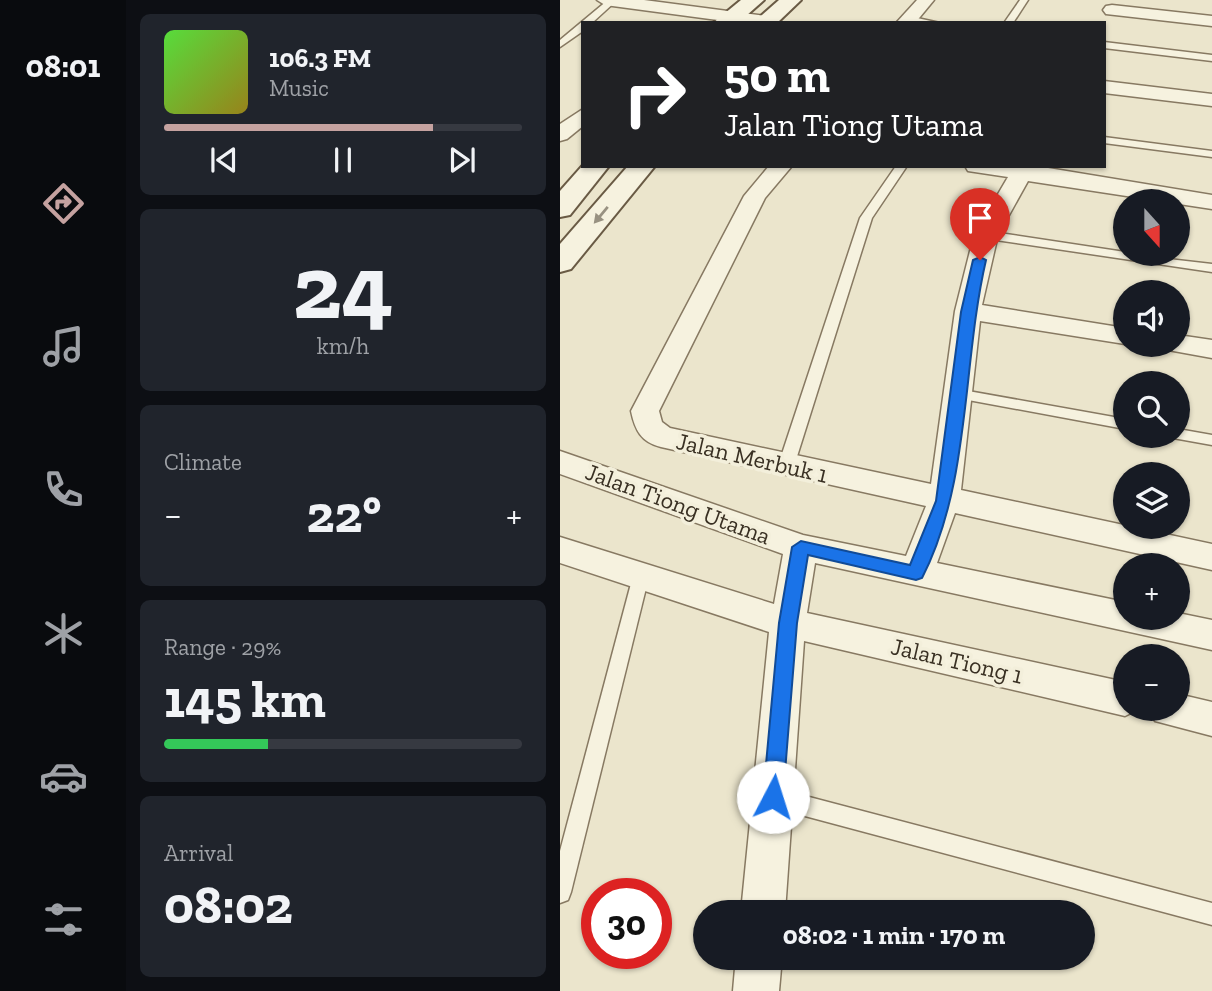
<!DOCTYPE html>
<html lang="en">
<head>
<meta charset="utf-8">
<style>
  body { margin:0; font-family:"Zilla Slab",serif; background:#20242c; color:#f1f3f6; height:100vh; display:flex; flex-direction:column; font-size:26px; white-space:nowrap }
  * { box-sizing:border-box; margin:0 }
  p { font-size:23px; color:#9ea1a6 }
  .icon { flex:none; width:38px; height:38px; fill:none; stroke:currentColor; stroke-width:2; stroke-linecap:round; stroke-linejoin:round }
  .map { position:relative; flex:1; overflow:hidden }
  .panel { display:flex; flex-direction:column; gap:14px; padding:14px; background:#0d0f14; width:434px }
  .panel>* { flex:none }
  .top-card { position:absolute; left:21px; top:21px; width:525px; height:147px; border-radius:0px; box-shadow:0 2px 5px #0004; background:#202124; color:#fff; overflow:hidden }
  .needle { width:46px; rotate:159deg }
  .buttons { position:absolute; left:553px; top:189px; display:grid; gap:14px }
  .buttons a { display:grid; place-items:center; width:77px; height:77px; border-radius:50%; background:#171b24; box-shadow:0 2px 5px #0004; font-size:35px }
  .speed { position:absolute; left:21px; top:878px; display:flex; gap:14px; font-size:35px; font-weight:700; text-align:center }
  .speed>* { display:grid; place-content:center; width:91px; height:91px; border-radius:50%; background:#171b24; box-shadow:0 2px 5px #0004; line-height:1 }
  .speed .limit { border:10px solid #d22; background:#fff; color:#111 }
  .pin { position:absolute; display:grid; place-items:center; width:60px; height:60px; color:#fff; margin:-72px -30px; border-radius:50% 50% 50% 0; rotate:-45deg; box-shadow:0 0 7px #0007 }
  .pin .icon { rotate:45deg }
  .me { position:absolute; width:77px; margin:-38px; rotate:5deg; stroke-linejoin:round; filter:drop-shadow(0 0 5px #0008) }
  .turn { display:flex; align-items:center; gap:24px; height:147px; padding:0 28px; font-size:32px }
  .turn .icon { width:91px; height:91px; stroke-width:2.5 }
  .turn b { display:block; font-size:49px; line-height:60px }
  .big { font-size:52px; font-weight:700; line-height:1.1 }
  .panel .widget { flex:1; display:flex; flex-direction:column; justify-content:center; gap:10px; min-width:0; padding:0 24px; border-radius:10px; background:#20242c }
  .panel .dial { align-items:center; gap:0 }
  .dial b { font-size:91px; line-height:1 }
  .song { display:flex; align-items:center; gap:21px }
  .cover { width:84px; height:84px; border-radius:10px; background:linear-gradient(135deg,hsl(110 70% 55%),hsl(50 70% 35%)) }
  .played { height:7px; border-radius:4px; background:linear-gradient(90deg,#c5a2a0 75%,#363941 75%) }
  .keys { display:flex; justify-content:space-around; direction:ltr }
  .heat { display:flex; justify-content:space-between; align-items:center; font-size:38px; direction:ltr }
  .charge { height:10px; border-radius:5px; background:linear-gradient(90deg,#34c759 29%,#363941 0) }
  .trip { position:absolute; left:133px; top:900px; width:402px; height:70px; border-radius:35px; background:#171b24; box-shadow:0 2px 5px #0004; font-weight:700; line-height:70px; text-align:center }
  main { display:flex; flex:1; min-height:0 }
  .tabs { display:flex; flex-direction:column; width:126px; justify-content:space-around; align-items:center; background:#090b0e; color:#9ea1a6 }
  .tabs .icon { width:49px; height:49px }
  .tabs .selected { color:#c5a2a0 }
  .tabs b { font-size:32px; color:#f1f3f6 }
  .map>svg:first-child { display:block }
  .lines { fill:none; stroke-linecap:round; stroke-linejoin:round }
  .lane-casing { stroke:#877962; stroke-width:3 }
  .street-casing { stroke:#877962; stroke-width:3 }
  .secondary-casing { stroke:#695a44; stroke-width:4 }
  .lane { fill:#f6f2df; fill-rule:evenodd }
  .street { fill:#f6f2df; fill-rule:evenodd }
  .secondary { fill:#f6f2df; fill-rule:evenodd }
  .oneway { fill:#989181 }
  .route { fill:#1a73e8; stroke:#114b97; stroke-width:2 }
  .labels { text-anchor:middle; stroke-width:7; stroke-linejoin:round; paint-order:stroke }
  .street-label { font-size:24px; fill:#393023; stroke:#f3efdb }
</style>
</head>
<body>
<main>
<nav class="tabs">
<b>08:01</b>
<svg class="icon selected" aria-label="directions" viewBox="0 0 24 24"><path d="M12 3l9 9-9 9-9-9zM9 14v-3h6M13 9l2 2-2 2"/></svg>
<svg class="icon" aria-label="music" viewBox="0 0 24 24"><path d="M9 18V5l10-2v13"/><circle cx="6" cy="18" r="3"/><circle cx="16" cy="16" r="3"/></svg>
<svg class="icon" aria-label="phone" viewBox="0 0 24 24"><path d="M5 4h4l2 5-3 2q2 4 5 5l2-3 5 2v4C11 20 4 13 5 4z"/></svg>
<svg class="icon" aria-label="climate" viewBox="0 0 24 24"><path d="M12 3v18M4 7l16 10M4 17L20 7"/></svg>
<svg class="icon" aria-label="car" viewBox="0 0 24 24"><path d="M5 17H2v-5l4-1 3-4h7l3 4 3 1v5h-3M9 17h6M6 11h13"/><circle cx="7" cy="17" r="2"/><circle cx="17" cy="17" r="2"/></svg>
<svg class="icon" aria-label="filters" viewBox="0 0 24 24"><path d="M4 7h16M4 17h16"/><circle cx="9" cy="7" r="2"/><circle cx="15" cy="17" r="2"/></svg>
</nav>
<section class="panel">
<div class="widget">
<div class="song"><i class="cover"></i><div><b>106.3 FM</b><p>Music</p></div></div>
<div class="played"></div>
<div class="keys"><svg class="icon" aria-label="previous" viewBox="0 0 24 24"><path d="M18 5L8 12l10 7zM5 5v14"/></svg><svg class="icon" aria-label="pause" viewBox="0 0 24 24"><path d="M8 5v14M16 5v14"/></svg><svg class="icon" aria-label="next" viewBox="0 0 24 24"><path d="M6 5l10 7-10 7zM19 5v14"/></svg></div>
</div>
<div class="widget dial"><b>24</b><p>km/h</p></div>
<div class="widget"><p>Climate</p>
<div class="heat"><a>−</a><b class="big">22°</b><a>+</a></div>
</div>
<div class="widget"><p>Range · 29%</p><b class="big">145 km</b><div class="charge"></div></div>
<div class="widget"><p>Arrival</p><b class="big">08:02</b></div>
</section>
<div class="map">
<svg width="652" height="991" viewBox="0 0 652 991">
  <rect width="100%" height="100%" fill="#ebe5cc"/>
  <g class="lines">
    <!-- lane casing -->
    <g class="lane-casing">
      <g id="lane">
        <path d="M 48,0 L 56,1 L 32,23 L 23,23 L 23,31 L 0,47 L 0,40 Z"/>
        <path d="M 460,0 L 468,0 L 453,23 L 444,23 Z"/>
        <path d="M 348,16 L 380,23 L 345,21 L 345,17 Z"/>
        <path d="M 544,42 L 652,55 L 652,61 L 544,48 Z"/>
        <path d="M 544,137 L 652,151 L 652,157 L 544,143 Z"/>
        <path d="M 336,166 L 347,166 L 312,218 L 234,466 L 226,472 L 221,470 L 218,466 L 300,218 Z"/>
        <path d="M 426,231 L 565,252 L 565,254 L 652,264 L 652,272 L 422,238 L 422,232 Z"/>
        <path d="M 397,389 L 565,419 L 565,429 L 392,397 L 390,394 Z"/>
        <path d="M 618,429 L 652,435 L 652,445 L 613,438 L 612,436 L 618,436 Z"/>
        <path d="M 81,569 L 87,571 L 89,576 L 11,892 L 8,900 L 0,903 L 0,851 L 73,576 L 75,571 Z"/>
        <path d="M 215,788 L 652,903 L 652,925 L 215,808 L 208,805 L 205,798 L 208,791 Z"/>
      </g>
    </g>
    <!-- street casing -->
    <g class="street-casing">
      <g id="street">
        <path d="M 37,0 L 84,0 L 206,16 L 215,21 L 180,23 L 45,5 Z"/>
        <path d="M 357,0 L 374,0 L 355,23 L 336,23 Z"/>
        <path d="M 552,5 L 652,16 L 652,26 L 546,14 L 543,10 L 546,6 Z"/>
        <path d="M 544,81 L 652,94 L 652,106 L 544,93 Z"/>
        <path d="M 23,109 L 23,126 L 7,139 L 0,141 L 0,124 Z"/>
        <path d="M 209,166 L 232,166 L 205,198 L 99,411 L 102,422 L 110,428 L 371,484 L 395,311 L 414,235 L 448,177 L 408,171 L 405,166 L 476,166 L 652,195 L 652,209 L 468,181 L 438,235 L 422,305 L 565,328 L 565,344 L 420,321 L 401,490 L 652,544 L 652,570 L 395,513 L 377,563 L 565,602 L 565,618 L 618,618 L 618,613 L 652,620 L 652,650 L 255,563 L 247,613 L 565,682 L 565,709 L 579,709 L 565,716 L 244,641 L 225,912 L 181,912 L 209,632 L 0,563 L 0,537 L 214,604 L 223,554 L 0,474 L 0,451 L 243,535 L 346,556 L 366,506 L 101,447 C 81,442 75,430 71,411 L 184,196 Z"/>
        <path d="M 618,335 L 652,340 L 652,358 L 608,350 L 605,345 L 618,345 Z"/>
        <path d="M 618,694 L 652,702 L 652,736 L 595,721 L 589,709 L 618,709 Z"/>
        <path d="M 176,957 L 222,957 L 219,991 L 173,991 Z"/>
      </g>
    </g>
    <!-- secondary casing -->
    <g class="secondary-casing">
      <g id="secondary">
        <path d="M 181,0 L 204,0 L 178,23 L 153,23 Z"/>
        <path d="M 219,0 L 241,0 L 217,23 L 193,23 Z"/>
        <path d="M 23,165 L 49,166 L 10,215 L 0,217 L 0,191 Z"/>
        <path d="M 68,166 L 95,166 L 11,269 L 0,272 L 0,244 Z"/>
      </g>
    </g>
    <!-- lane -->
    <use href="#lane" class="lane"/>
    <!-- street -->
    <use href="#street" class="street"/>
    <!-- secondary -->
    <use href="#secondary" class="secondary"/>
  </g>
  <!-- one-way arrows -->
  <defs><path id="oneway-solid" d="M-6-.8H1V-3.2L6.5 0L1 3.2V.8H-6Z" transform="scale(1.75)"/></defs>
  <use class="oneway" href="#oneway-solid" transform="translate(41 215) rotate(130)"/>
  <!-- route -->
  <path class="route" d="M 420,257 L 426,260 C 402,364 411,483 362,578 L 356,580 L 248,555 L 237,623 L 223,797 L 220,804 L 213,807 L 206,804 L 203,797 L 219,623 L 232,547 L 241,541 L 350,565 L 376,501 L 401,312 L 413,260 Z"/>
  <g class="labels">
    <!-- street labels -->
    <g class="street-label">
      <text transform="translate(192 458) rotate(13)" y="8">Jalan Merbuk 1</text>
      <text transform="translate(118 504) rotate(20)" y="8">Jalan Tiong Utama</text>
      <text transform="translate(397 661) rotate(13)" y="8">Jalan Tiong 1</text>
    </g>
  </g>
</svg>
<div class="buttons">
<a><svg class="needle" viewBox="-14 -14 28 28"><path d="M0-13l5 13h-10z" fill="#e53935"/><path d="M0 13l5-13h-10z" fill="#9ea1a6"/></svg></a>
<a><svg class="icon" aria-label="sound" viewBox="0 0 24 24"><path d="M4 9h4l5-4v14l-5-4H4zM17 9q2 3 0 6"/></svg></a>
<a><svg class="icon" aria-label="search" viewBox="0 0 24 24"><circle cx="10" cy="10" r="6"/><path d="M15 15l6 6"/></svg></a>
<a><svg class="icon" aria-label="layers" viewBox="0 0 24 24"><path d="M12 4l9 5-9 5-9-5zM3 14l9 5 9-5"/></svg></a>
<a>+</a>
<a>−</a>
</div>
<div class="speed"><div class="limit">30</div></div>
<div class="pin" style="left:420px;top:260px;background:#d93025"><svg class="icon" aria-label="arrive" viewBox="0 0 24 24"><path d="M6 21V4h12l-3 4 3 4H6"/></svg></div>
<svg class="me" style="left:213px;top:797px" viewBox="-20 -20 40 40"><circle r="19" fill="#fff"/><path d="M0-13L10 11 0 6-10 11z" fill="#1a73e8"/></svg>
<div class="trip">08:02 · 1 min · 170 m</div>
<div class="top-card">
<div class="turn"><svg class="icon" aria-label="right" viewBox="0 0 24 24"><path d="M7 20v-9h11M14 6l5 5-5 5"/></svg><div><b>50 m</b>Jalan Tiong Utama</div></div>
</div>
</div>
</main>
</body>
</html>
